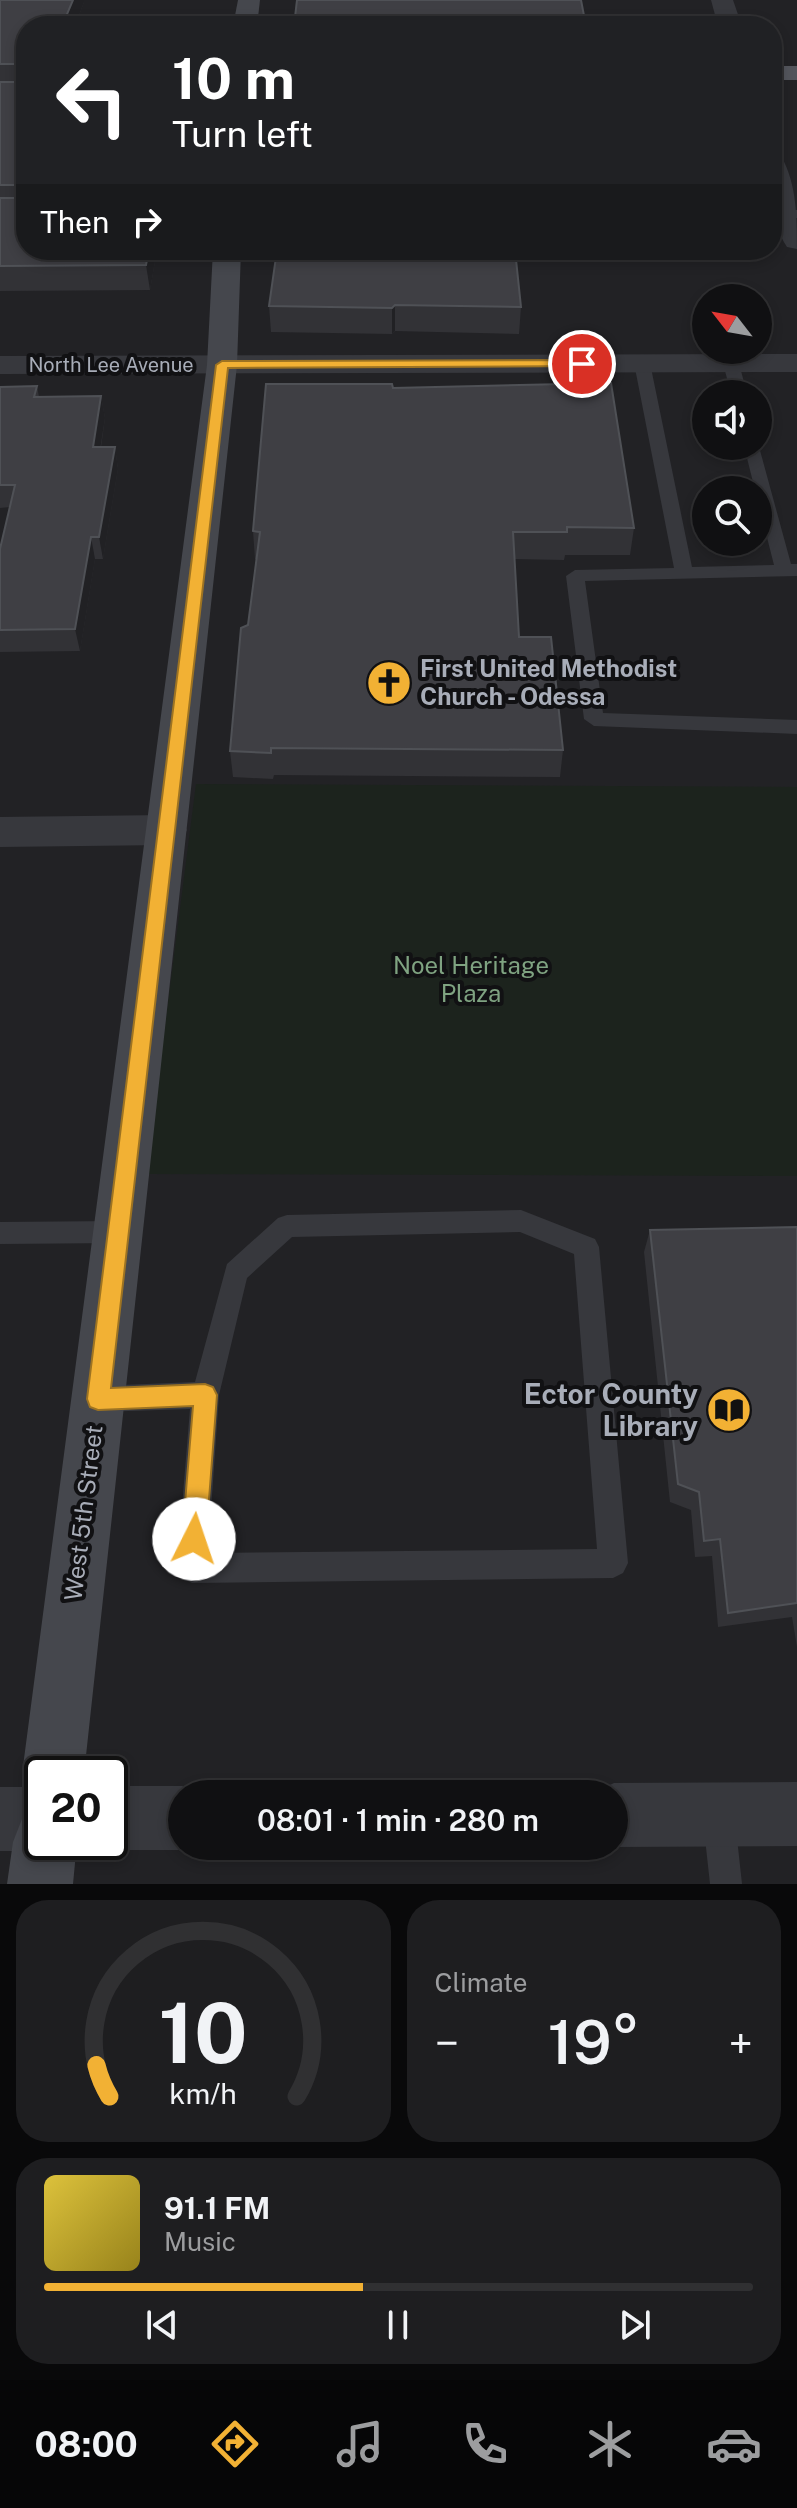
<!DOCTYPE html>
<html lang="en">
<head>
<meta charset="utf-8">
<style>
  body { margin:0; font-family:"Public Sans",sans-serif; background:#1e1e20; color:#f1f3f6; height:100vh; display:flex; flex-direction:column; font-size:30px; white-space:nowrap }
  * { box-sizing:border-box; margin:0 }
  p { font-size:26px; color:#9c9d9f }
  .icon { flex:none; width:44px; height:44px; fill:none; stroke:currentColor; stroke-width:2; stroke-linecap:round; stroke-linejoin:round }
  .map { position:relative; height:1884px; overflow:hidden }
  .side { display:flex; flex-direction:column; gap:16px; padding:16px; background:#09090a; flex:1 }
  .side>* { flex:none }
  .top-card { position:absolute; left:16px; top:16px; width:766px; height:244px; border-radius:32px; box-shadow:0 4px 12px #0003,0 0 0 2px #303032; background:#202124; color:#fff; overflow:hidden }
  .needle { width:52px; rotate:301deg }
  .controls { position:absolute; left:692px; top:284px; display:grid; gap:16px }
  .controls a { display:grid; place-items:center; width:80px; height:80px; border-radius:50%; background:#101012; box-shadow:0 4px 12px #0003,0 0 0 2px #303032; font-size:40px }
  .speed { position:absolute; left:24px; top:1756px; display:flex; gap:16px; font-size:40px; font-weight:700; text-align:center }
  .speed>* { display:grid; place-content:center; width:104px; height:104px; border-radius:50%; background:#101012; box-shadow:0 4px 12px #0003,0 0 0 2px #303032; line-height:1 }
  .speed .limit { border:4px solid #111; border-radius:12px; background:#fff; color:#111 }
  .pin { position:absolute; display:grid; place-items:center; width:68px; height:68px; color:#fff; margin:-34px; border:4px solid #fff; border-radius:50%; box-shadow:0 2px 8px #0007 }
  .me { position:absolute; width:88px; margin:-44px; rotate:4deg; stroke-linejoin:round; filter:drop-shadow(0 0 6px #0008) }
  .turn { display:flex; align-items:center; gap:28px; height:168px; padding:0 24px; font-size:36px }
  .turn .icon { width:104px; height:104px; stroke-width:2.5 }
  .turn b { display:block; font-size:56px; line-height:68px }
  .then { display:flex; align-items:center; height:76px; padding:0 24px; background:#0003; gap:16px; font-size:30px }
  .big { font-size:60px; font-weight:600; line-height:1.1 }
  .side .card { flex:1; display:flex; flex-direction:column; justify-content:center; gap:12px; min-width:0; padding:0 28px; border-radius:32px; background:#1e1e20 }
  .side .dial { align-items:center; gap:0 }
  .dial svg { height:208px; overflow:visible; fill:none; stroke:#303032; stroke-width:7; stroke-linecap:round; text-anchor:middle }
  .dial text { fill:#f1f3f6; stroke:none }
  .song { display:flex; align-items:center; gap:24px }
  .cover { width:96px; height:96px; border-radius:12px; background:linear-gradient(135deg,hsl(50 70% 55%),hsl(50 70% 35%)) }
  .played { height:8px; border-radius:4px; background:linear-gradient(90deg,#f2b134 45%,#303032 45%) }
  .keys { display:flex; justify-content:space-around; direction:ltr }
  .heat { display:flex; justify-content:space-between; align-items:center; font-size:44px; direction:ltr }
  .side .tiles { flex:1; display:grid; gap:16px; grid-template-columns:1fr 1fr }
  .card:last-child { grid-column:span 2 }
  .trip { position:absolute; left:168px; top:1780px; width:460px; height:80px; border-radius:40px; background:#101012; box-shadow:0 4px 12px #0003,0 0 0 2px #303032; font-weight:600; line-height:80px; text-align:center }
  .menu { display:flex; height:128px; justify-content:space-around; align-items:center; background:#060607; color:#9c9d9f }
  .menu .icon { width:56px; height:56px }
  .menu .selected { color:#f2b134 }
  .menu b { font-size:36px; color:#f1f3f6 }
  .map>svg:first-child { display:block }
  .built { fill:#222225; fill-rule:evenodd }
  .green { fill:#1c231d }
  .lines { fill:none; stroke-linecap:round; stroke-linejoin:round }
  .lane { fill:#37383d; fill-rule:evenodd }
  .street { fill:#37383d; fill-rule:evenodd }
  .secondary { fill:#45474d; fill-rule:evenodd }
  .primary { fill:#53555c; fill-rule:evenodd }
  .wall { fill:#323236 }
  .shaded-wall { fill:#212124 }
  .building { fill:#3f3f44; stroke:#4f5156; stroke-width:2 }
  .route { fill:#f2b134; stroke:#9d7322; stroke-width:2 }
  .labels { text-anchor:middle; stroke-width:8; stroke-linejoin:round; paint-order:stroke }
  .far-street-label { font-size:20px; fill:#a8adb8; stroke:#111113 }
  .poi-label { font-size:24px; font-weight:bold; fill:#a8adb8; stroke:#111113; text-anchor:start }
  .park-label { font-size:24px; fill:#7fa381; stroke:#111113 }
  .street-label { font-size:24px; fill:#a8adb8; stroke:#111113 }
  .near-poi-label { font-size:28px; font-weight:bold; fill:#a8adb8; stroke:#111113; text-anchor:end }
</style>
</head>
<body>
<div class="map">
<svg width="797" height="1884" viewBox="0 0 797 1884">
  <rect width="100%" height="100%" fill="#161618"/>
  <!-- built -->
  <path class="built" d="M 0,0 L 797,0 L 797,1884 L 0,1884 ZM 26,26 L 772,26 L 772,250 L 26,250 ZM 706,298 L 758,298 L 758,350 L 706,350 ZM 706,394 L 758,394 L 758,446 L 706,446 ZM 706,490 L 758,490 L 758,542 L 706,542 ZM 42,1774 L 110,1774 L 110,1842 L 42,1842 ZM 182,1794 L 614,1794 L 614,1846 L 182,1846 Z"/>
  <!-- green -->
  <path class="green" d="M 196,784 L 797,787 L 797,1176 L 146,1174 Z"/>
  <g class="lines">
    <!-- lane -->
    <g class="lane">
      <rect x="772" y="210" width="25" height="8"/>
      <path d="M 642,358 L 650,363 L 692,567 L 774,565 L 758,502 L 758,490 L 755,490 L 744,446 L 758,446 L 758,443 L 791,564 L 797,564 L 797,576 L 585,581 L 603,713 L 797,720 L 797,734 L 594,726 L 584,719 L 566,576 L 575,570 L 674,568 L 634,363 Z"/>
      <path d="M 731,358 L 739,363 L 747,394 L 731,394 L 723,363 Z"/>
      <path d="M 521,1210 L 595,1239 L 599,1247 L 628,1563 L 623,1573 L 613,1578 L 192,1583 L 182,1578 L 177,1568 L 190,1409 L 98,1412 L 88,1408 L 84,1399 L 88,1390 L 98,1386 L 195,1382 L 227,1264 L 278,1218 L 287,1215 ZM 520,1232 L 574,1254 L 597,1549 L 208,1553 L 219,1395 L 247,1278 L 292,1237 Z"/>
      <path d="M 118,1221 L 127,1224 L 131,1232 L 127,1240 L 118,1243 L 0,1244 L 0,1222 Z"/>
      <path d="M 719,1804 L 730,1809 L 735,1820 L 742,1884 L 710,1884 L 703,1820 L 708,1809 Z"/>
    </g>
    <!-- street -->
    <g class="street">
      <path d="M 711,0 L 733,0 L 742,26 L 718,26 Z"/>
      <path d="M 772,154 L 781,156 C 797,184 797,218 797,249 L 787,247 C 769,220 772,185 772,154 Z"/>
      <path d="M 797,354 L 797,372 L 0,374 L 0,356 Z"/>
      <path d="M 166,815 L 181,819 L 187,830 L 181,841 L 166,845 L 0,847 L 0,817 Z"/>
      <path d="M 797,1782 L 797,1846 L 614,1847 L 614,1794 L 591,1794 L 614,1783 Z"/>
      <path d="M 110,1786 L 182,1786 L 201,1794 L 182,1794 L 182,1846 L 191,1846 L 182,1850 L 110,1850 L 91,1842 L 110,1842 Z"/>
      <path d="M 0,1787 L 42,1787 L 42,1842 L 64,1842 L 42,1851 L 0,1851 Z"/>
    </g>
    <!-- secondary -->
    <g class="secondary">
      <path d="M 238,0 L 260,0 L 257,26 L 233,26 Z"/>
      <path d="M 213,250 L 241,250 L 237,365 L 84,1774 L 42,1774 L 42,1801 L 31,1796 L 22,1774 L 207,365 Z"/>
      <path d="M 42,1811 L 42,1842 L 77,1842 L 73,1884 L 7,1884 L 13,1842 L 22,1819 Z"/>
    </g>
    <!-- primary -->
    <rect class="primary" x="772" y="66" width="25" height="14"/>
  </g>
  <!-- wall -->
  <g class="wall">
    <path d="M 0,0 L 84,0 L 84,2 L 75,26 L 26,26 L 26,250 L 157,250 L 150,290 L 0,291 Z"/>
    <path d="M 277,250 L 521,307 L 519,334 L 395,331 L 392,334 L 271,332 L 269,306 Z"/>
    <path d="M 37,386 L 39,397 L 101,396 L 105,418 L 101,447 L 115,447 L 118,469 L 103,559 L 95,559 L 80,651 L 0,652 L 0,549 L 10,507 L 0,508 L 0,387 Z"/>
    <path d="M 393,388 L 634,528 L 630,555 L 565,555 L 564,560 L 514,559 L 519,637 L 563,750 L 560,777 L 274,775 L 273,779 L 233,777 L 230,751 L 248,625 L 257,559 L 255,559 L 253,531 Z"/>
    <path d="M 797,1227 L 797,1647 L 792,1617 L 718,1627 L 712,1556 L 695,1557 L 691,1510 L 670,1502 L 644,1252 L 650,1230 Z"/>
  </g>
  <!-- shaded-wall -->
  <g class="shaded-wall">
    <path d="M 73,0 L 84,0 L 84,2 L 75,26 L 62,26 Z"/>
    <path d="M 149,250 L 157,250 L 150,290 L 146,265 Z"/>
    <path d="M 395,305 L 395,331 L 392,334 L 392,308 Z"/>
    <path d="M 101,396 L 105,418 L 97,469 L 93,447 Z"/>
    <path d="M 115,447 L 118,469 L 103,559 L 99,537 Z"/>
    <path d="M 91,537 L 95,559 L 80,651 L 75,629 Z"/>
  </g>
  <!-- building -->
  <g class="building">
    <path d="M 0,0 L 73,0 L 62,26 L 26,26 L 26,250 L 149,250 L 146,265 L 0,266 L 0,198 L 23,198 L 24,188 L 21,185 L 0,185 L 0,82 L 24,82 L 24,64 L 0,64 Z"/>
    <path d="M 297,0 L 581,0 L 586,26 L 294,26 Z"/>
    <path d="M 277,250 L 515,250 L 521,307 L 395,305 L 392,308 L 269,306 Z"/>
    <path d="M 611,383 L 634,528 L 567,527 L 567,532 L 513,532 L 519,637 L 551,637 L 563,750 L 271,748 L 271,753 L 230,751 L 241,628 L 248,625 L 260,532 L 253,531 L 266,384 L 392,384 L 393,388 Z"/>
    <path d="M 37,386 L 34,397 L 101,396 L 93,447 L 115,447 L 99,537 L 91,537 L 75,629 L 0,630 L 0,549 L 15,485 L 0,485 L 0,387 Z"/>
    <path d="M 797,1227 L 797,1603 L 728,1613 L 720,1539 L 704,1541 L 699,1492 L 678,1484 L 650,1230 Z"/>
  </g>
  <!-- route -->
  <path class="route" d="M 582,360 L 587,361 L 587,366 L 228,368 L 111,1388 L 205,1384 L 213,1387 L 217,1395 L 206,1539 L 203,1548 L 194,1551 L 186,1548 L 182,1539 L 193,1406 L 98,1410 L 90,1407 L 87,1399 L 216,365 L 222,361 Z"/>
  <!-- icons -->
  <defs>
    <g id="church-disc" transform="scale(2.3)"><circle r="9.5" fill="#f2b134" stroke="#111113"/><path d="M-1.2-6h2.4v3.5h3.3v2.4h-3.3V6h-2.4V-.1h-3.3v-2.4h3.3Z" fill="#111"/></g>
    <g id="library-disc" transform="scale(2.3)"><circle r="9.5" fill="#f2b134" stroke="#111113"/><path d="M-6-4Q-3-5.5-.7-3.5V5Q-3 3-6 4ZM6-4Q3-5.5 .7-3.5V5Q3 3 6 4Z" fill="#111"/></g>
  </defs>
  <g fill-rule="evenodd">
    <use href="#church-disc" x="389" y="683"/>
    <use href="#library-disc" x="729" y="1410"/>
  </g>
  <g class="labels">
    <!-- far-street labels -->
    <g class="far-street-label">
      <text x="111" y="372">North Lee Avenue</text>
    </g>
    <!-- poi labels -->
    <g class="poi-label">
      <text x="420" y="677">First United Methodist<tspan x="420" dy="28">Church - Odessa</tspan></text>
    </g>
    <!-- park labels -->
    <g class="park-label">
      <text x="471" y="974">Noel Heritage<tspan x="471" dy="28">Plaza</tspan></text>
    </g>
    <!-- street labels -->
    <g class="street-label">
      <text transform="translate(84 1513) rotate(-83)" y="8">West 5th Street</text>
    </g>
    <!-- near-poi labels -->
    <g class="near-poi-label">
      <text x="698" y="1404">Ector County<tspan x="698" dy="32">Library</tspan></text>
    </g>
  </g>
</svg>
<div class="controls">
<a><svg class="needle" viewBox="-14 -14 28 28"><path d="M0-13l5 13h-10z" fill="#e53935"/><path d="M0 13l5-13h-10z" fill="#9c9d9f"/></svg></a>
<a><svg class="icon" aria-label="sound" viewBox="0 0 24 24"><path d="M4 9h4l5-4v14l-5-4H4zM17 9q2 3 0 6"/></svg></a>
<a><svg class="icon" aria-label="search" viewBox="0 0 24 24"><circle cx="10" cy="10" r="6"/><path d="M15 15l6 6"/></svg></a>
</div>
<div class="speed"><div class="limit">20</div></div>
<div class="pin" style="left:582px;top:364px;background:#d93025"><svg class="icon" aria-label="arrive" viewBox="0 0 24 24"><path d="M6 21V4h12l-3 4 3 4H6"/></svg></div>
<svg class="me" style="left:194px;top:1539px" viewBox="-20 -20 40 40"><circle r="19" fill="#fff"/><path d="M0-13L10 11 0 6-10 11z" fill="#f2b134"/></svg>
<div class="trip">08:01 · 1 min · 280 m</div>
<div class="top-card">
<div class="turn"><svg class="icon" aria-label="left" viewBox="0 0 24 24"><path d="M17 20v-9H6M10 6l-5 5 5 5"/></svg><div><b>10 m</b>Turn left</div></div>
<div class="then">Then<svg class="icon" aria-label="right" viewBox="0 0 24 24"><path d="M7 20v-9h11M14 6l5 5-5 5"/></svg></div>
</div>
</div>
<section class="side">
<div class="tiles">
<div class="card dial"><svg viewBox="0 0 100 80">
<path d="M14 69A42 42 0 1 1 86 69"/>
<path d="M14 69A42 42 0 0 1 9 57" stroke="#f2b134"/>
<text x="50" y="56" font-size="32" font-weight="700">10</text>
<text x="50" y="72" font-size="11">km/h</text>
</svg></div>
<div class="card"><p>Climate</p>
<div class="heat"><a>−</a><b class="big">19°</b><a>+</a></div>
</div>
<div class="card">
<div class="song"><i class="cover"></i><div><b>91.1 FM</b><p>Music</p></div></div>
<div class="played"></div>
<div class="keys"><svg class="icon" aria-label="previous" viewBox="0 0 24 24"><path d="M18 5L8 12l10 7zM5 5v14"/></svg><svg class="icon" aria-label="pause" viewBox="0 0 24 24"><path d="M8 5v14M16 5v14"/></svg><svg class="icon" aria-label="next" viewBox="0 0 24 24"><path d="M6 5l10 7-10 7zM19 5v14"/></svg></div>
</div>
</div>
</section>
<nav class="menu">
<b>08:00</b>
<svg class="icon selected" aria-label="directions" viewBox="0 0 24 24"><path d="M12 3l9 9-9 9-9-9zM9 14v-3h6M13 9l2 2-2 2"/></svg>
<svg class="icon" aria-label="music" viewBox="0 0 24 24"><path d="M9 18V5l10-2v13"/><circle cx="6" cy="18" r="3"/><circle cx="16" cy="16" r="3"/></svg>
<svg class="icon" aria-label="phone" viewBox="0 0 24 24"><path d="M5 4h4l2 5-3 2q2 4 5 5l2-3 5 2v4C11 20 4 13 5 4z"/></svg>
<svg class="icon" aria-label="climate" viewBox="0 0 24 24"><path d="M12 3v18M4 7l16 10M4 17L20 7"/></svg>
<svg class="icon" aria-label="car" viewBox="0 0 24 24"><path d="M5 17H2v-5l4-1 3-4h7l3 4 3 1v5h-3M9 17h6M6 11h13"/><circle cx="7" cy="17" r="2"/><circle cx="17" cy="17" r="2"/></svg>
</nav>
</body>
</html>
